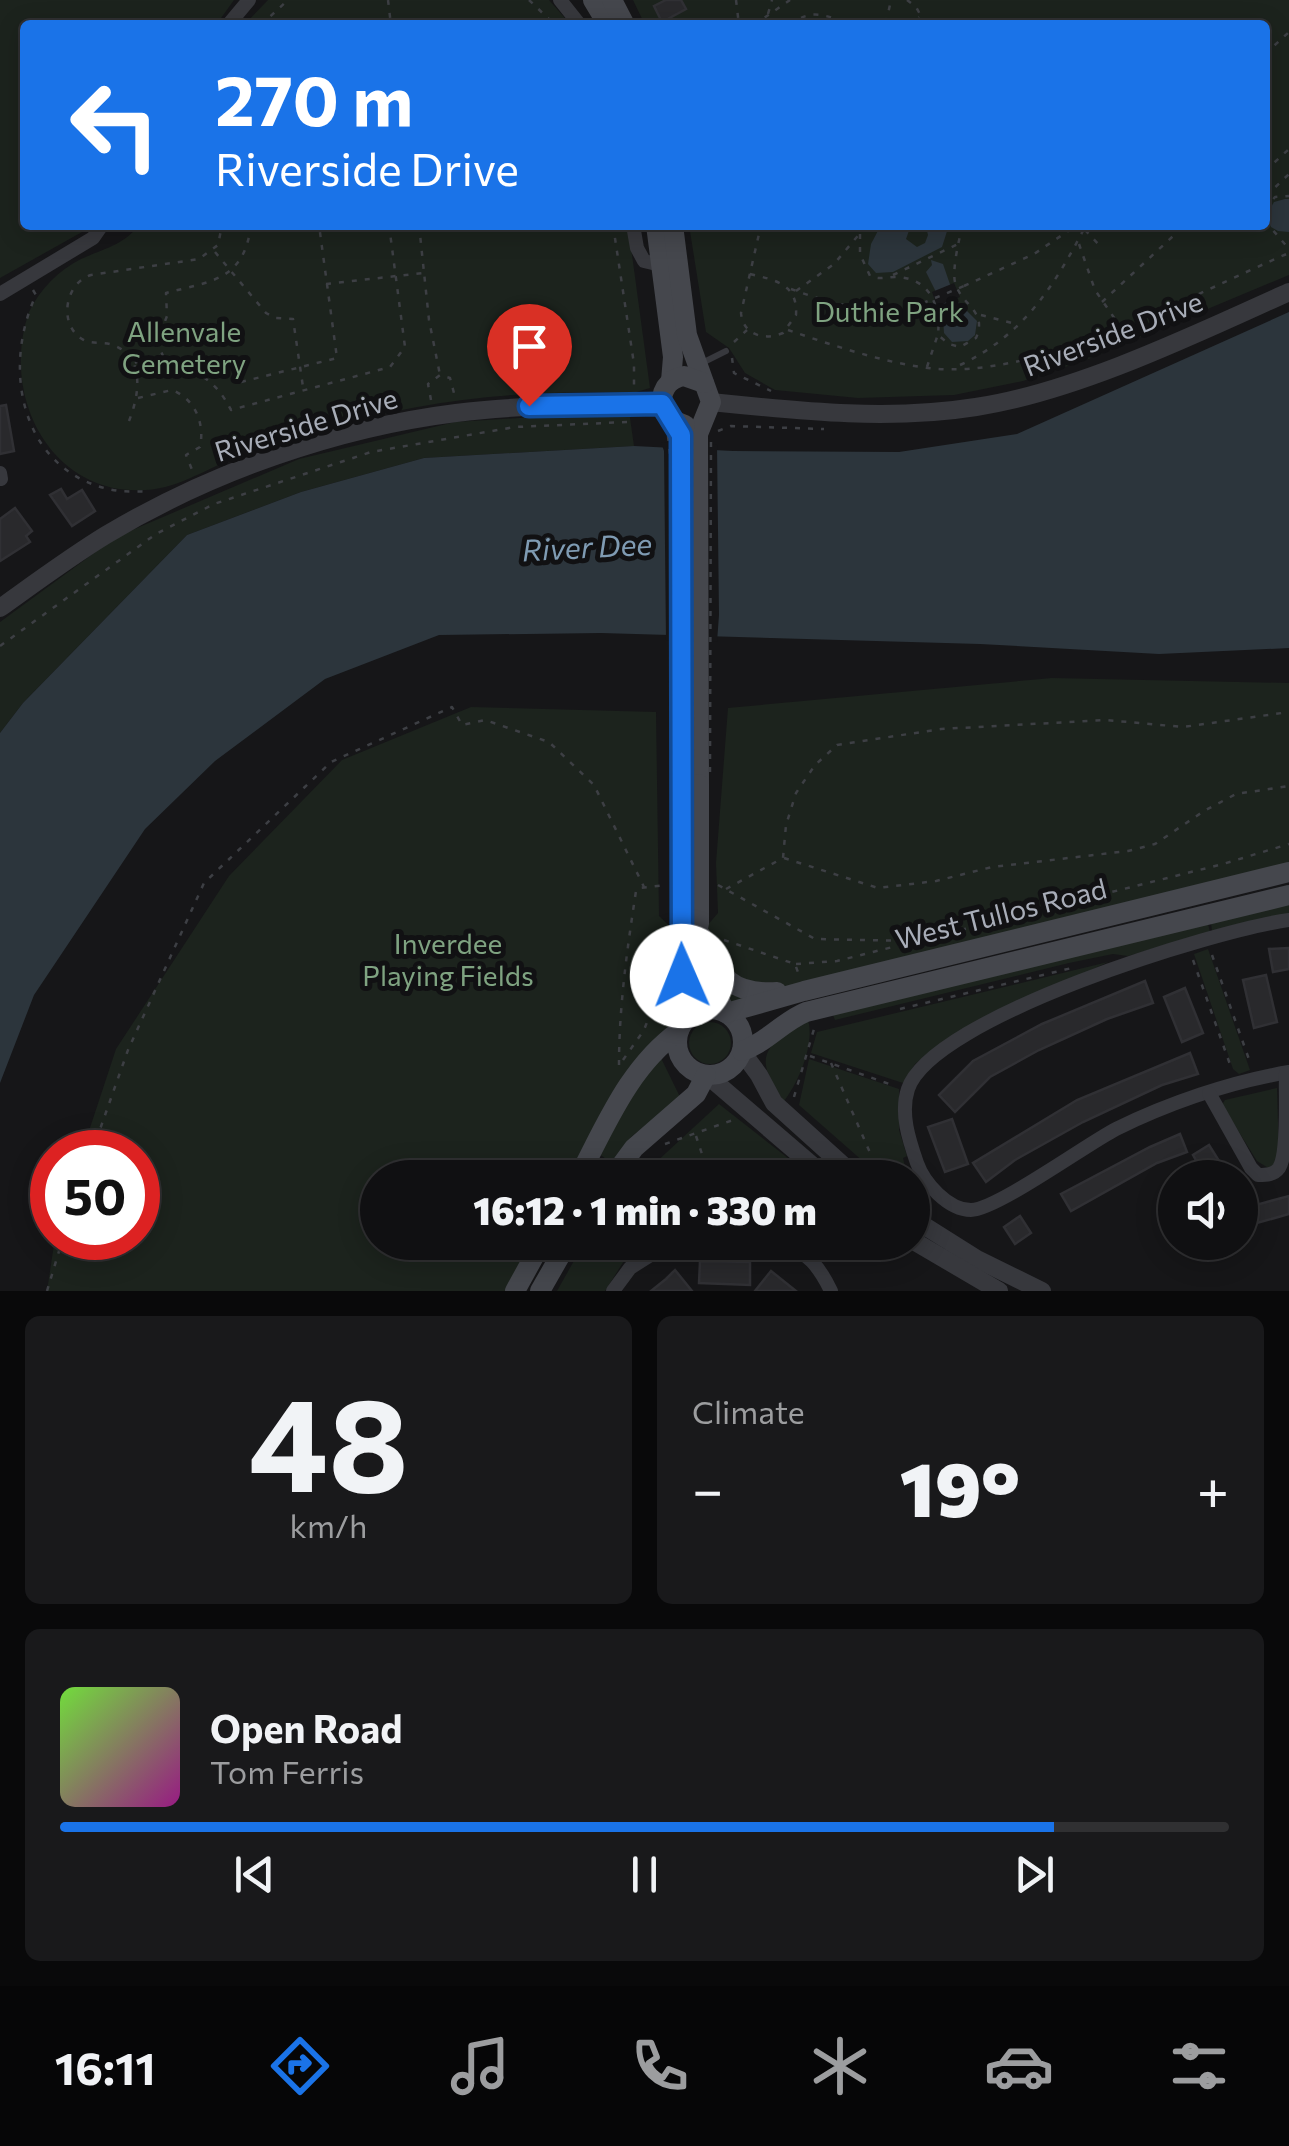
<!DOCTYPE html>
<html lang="en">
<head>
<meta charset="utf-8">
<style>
  body { margin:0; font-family:Commissioner,sans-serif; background:#19191b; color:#f1f3f6; height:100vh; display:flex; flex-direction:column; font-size:38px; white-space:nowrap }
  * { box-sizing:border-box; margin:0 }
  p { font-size:32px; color:#9c9d9f }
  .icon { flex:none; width:55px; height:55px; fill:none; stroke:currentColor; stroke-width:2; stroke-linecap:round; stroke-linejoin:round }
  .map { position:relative; height:1291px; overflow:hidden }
  .panel { display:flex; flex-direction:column; gap:25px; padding:25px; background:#09090a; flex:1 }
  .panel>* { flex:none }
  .top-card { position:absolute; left:20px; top:20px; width:1250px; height:210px; border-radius:10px; box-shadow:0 5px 25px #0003,0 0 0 2px #303032; background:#1a73e8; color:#fff; overflow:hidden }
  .controls { position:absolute; left:1158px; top:1160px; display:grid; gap:20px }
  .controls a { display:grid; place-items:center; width:100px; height:100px; border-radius:50%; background:#101012; box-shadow:0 5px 25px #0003,0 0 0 2px #303032; font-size:50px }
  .speed { position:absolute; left:30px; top:1130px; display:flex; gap:20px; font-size:50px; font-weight:700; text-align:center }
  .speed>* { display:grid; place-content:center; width:130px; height:130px; border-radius:50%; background:#101012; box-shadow:0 5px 25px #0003,0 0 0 2px #303032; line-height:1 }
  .speed .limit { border:15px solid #d22; background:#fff; color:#111 }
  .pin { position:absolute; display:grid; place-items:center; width:85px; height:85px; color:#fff; margin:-102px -42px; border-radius:50% 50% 50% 0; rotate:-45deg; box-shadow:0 0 10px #0007 }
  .pin .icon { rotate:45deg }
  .me { position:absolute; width:110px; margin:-55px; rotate:359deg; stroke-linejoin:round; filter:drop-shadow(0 0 8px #0008) }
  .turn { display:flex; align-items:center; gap:35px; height:210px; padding:0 30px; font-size:45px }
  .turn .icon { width:130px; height:130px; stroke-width:2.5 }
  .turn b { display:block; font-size:70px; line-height:85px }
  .big { font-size:75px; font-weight:800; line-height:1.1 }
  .panel .tile { flex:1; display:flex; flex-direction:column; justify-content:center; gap:15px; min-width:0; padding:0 35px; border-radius:15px; background:#19191b }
  .panel .dial { align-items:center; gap:0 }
  .dial b { font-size:130px; line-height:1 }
  .song { display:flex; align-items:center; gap:30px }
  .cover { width:120px; height:120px; border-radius:15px; background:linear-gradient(135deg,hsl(100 70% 55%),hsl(310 70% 35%)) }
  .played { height:10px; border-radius:5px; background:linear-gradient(90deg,#1a73e8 85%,#303032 85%) }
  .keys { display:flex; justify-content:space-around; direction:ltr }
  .heat { display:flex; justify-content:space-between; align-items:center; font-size:55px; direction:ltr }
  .panel .tiles { flex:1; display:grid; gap:25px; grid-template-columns:1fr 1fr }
  .tile:last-child { grid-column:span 2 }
  .trip { position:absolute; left:360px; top:1160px; width:570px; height:100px; border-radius:50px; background:#101012; box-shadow:0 5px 25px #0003,0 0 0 2px #303032; font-weight:800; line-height:100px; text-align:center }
  .menu { display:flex; height:160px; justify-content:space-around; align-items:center; background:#060607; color:#9c9d9f }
  .menu .icon { width:70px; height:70px }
  .menu .current { color:#1a73e8 }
  .menu b { font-size:45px; color:#f1f3f6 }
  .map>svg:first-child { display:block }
  .green { fill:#1c231d }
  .water { fill:#2c353c }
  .pier { fill:#161618 }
  .building { fill:#29292c; stroke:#303034; stroke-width:2.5 }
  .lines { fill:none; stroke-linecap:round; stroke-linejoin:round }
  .path { stroke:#3d3f44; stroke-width:2.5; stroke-dasharray:5 8; stroke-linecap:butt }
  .service { stroke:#37383d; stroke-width:6 }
  .minor { stroke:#37383d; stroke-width:14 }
  .tertiary { stroke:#37383d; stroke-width:18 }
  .secondary { stroke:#45474d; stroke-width:20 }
  .path-bridge { stroke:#3d3f44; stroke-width:2.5; stroke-dasharray:5 8; stroke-linecap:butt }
  .secondary-bridge { stroke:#45474d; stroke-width:20 }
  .route-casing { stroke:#114b97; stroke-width:25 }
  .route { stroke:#1a73e8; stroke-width:18 }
  .labels { text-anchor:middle; stroke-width:10; stroke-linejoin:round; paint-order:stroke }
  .park-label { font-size:28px; fill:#7fa381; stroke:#111113 }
  .street-label { font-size:28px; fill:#a8adb8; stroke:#111113 }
  .water-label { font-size:30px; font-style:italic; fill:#7f9bb3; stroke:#111113 }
</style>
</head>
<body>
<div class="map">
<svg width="1289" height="1291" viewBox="0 0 1289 1291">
  <rect width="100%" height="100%" fill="#161618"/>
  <!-- green -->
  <g class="green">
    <path d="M 0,0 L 234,0 L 216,25 L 25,25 L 25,225 L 88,225 L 82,232 L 0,278 Z"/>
    <path d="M 268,0 L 549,0 L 571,25 L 244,25 Z"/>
    <path d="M 633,0 L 1289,0 L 1289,275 L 1086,360 L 1023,381 L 954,395 L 858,398 L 775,390 L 745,373 L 729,348 L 706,332 L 689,225 L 1265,225 L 1265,25 L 645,25 Z"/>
    <path d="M 139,225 L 628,225 L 650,388 L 633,393 C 529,389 424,399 324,429 C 291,439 256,450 223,463 C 198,474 173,489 145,490 C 50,496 0,395 29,312 C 40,289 59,270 81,259 C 103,249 124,245 139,225 Z"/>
    <path d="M 629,411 L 634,446 L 424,458 L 301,492 L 187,535 L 23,703 L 0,733 L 0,622 L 116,537 L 299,459 L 455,422 Z"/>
    <path d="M 1052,678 L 1289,683 L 1289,872 L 725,1012 L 700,934 L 718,913 L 716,863 L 728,708 Z"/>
    <path d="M 471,707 L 656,712 L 659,916 L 682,938 L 679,1029 L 646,1059 L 578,1177 L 378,1178 L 378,1242 L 542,1243 L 515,1291 L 47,1291 L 55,1238 L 138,1238 L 138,1152 L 82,1152 L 116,1049 L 229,876 L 342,760 Z"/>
    <path d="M 1289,904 L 1289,915 L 1212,931 L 1211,923 Z"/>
    <path d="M 1208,924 L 1210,932 L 1128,956 L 1113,954 L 1069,963 L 835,1020 L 833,1015 Z"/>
    <path d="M 1208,949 L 1250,1070 L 1239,1074 L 1233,1069 L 1194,954 Z"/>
    <path d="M 1108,962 L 950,1037 L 915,1064 L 903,1083 L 811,1053 L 817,1032 Z"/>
    <path d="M 808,1020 C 815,1043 799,1082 784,1101 C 777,1093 772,1083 768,1073 C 757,1045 788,1033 808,1020 Z"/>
    <circle cx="710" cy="1043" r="21"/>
    <path d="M 661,1058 L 680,1097 L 631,1137 L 612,1163 L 599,1154 L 641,1080 Z"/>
    <path d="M 809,1059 L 899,1089 L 899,1130 L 907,1156 L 903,1158 L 906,1171 L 902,1177 L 881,1177 L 799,1105 Z"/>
    <path d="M 1277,1088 L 1279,1158 L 1270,1169 L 1257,1161 L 1222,1105 L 1225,1100 Z"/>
    <path d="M 719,1104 L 807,1173 L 803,1178 L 640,1177 Z"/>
    <path d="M 584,1243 L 655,1243 L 627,1256 L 605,1291 L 557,1291 Z"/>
  </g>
  <!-- water -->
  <g class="water">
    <path d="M 1285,199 L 1289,199 L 1289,232 L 1278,231 L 1271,227 L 1267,214 L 1274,202 Z"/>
    <path d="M 881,225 L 911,225 L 906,239 L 917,247 L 925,243 L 928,235 L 926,227 L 921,225 L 949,225 L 942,247 L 893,272 L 876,273 L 868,264 L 871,244 Z"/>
    <path d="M 931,260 L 943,264 L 955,299 L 977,321 L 975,335 L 968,341 L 952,342 L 944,333 L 942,304 L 926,272 L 932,265 Z"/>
    <path d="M 1289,312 L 1289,648 L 1159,654 L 980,644 L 601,633 L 439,635 L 325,679 L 215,761 L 145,829 L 34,995 L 0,1083 L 0,733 L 23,703 L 187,535 L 301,492 L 424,458 L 634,446 L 733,451 L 899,452 L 1017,434 Z"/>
  </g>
  <!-- pier -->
  <g class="pier">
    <path d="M 954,283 L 960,297 L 937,306 L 932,292 Z"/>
    <path d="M 661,442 L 717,445 L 719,615 L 717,642 L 666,640 L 664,451 Z"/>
  </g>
  <!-- building -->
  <g class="building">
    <path d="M 666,0 L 681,0 L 686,9 L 662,22 L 654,6 Z"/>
    <path d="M 6,405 L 14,451 L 0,454 L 0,406 Z"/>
    <path d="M 61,489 L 67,499 L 82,490 L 95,511 L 72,526 L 50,495 Z"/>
    <path d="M 15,508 L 32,531 L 26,536 L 30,542 L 0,561 L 0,519 Z"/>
    <path d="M 1289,948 L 1289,969 L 1273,972 L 1269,949 Z"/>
    <path d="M 1266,975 L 1277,1022 L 1254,1028 L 1243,980 Z"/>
    <path d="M 1145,981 L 1153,1003 L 1107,1019 L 1039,1050 L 990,1077 L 955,1112 L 939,1095 L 973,1061 L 1042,1024 Z"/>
    <path d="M 1185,988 L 1203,1033 L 1182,1042 L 1164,997 Z"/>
    <path d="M 1190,1053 L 1198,1074 L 1162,1085 L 1083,1122 L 1015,1160 L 986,1182 L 973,1163 L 1077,1100 Z"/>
    <path d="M 952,1119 L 968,1164 L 945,1172 L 928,1127 Z"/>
    <path d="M 1180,1134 L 1187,1152 L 1157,1163 L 1071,1211 L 1061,1194 L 1150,1147 Z"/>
    <path d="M 1209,1145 L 1226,1172 L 1216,1178 L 1206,1178 L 1193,1155 Z"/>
    <path d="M 1289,1196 L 1289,1214 L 1257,1223 L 1252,1206 Z"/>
    <path d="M 1020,1216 L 1031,1233 L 1015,1244 L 1004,1227 Z"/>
    <path d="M 700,1261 L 750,1262 L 750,1285 L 699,1283 Z"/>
    <path d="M 675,1270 L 692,1291 L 651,1291 L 666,1279 Z"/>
    <path d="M 771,1271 L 796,1291 L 755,1291 Z"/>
  </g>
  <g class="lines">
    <!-- path -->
    <g class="path">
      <path d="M 388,0 L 391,25"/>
      <path d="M 529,0 L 555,25"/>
      <path d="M 736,0 L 739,25"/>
      <path d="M 907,0 L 916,7 L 926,25"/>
      <path d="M 768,14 L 772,0"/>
      <path d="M 886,23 L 891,0"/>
      <path d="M 261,25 L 288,0"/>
      <path d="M 754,25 L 790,0"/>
      <path d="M 790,25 C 814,6 825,18 851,22 C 865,25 878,20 891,25"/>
      <path d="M 908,25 L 919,17"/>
      <path d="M 1265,54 L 1289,32"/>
      <path d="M 1265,171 L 1289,149"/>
      <path d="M 1266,196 L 1289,174"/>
      <path d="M 1265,209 L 1275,197 L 1289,196"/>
      <path d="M 1265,221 L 1289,249"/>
      <path d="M 251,225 C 244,281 211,281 166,293 L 167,316 L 157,342 L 166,363 C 199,372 215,379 231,410 L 390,367 L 405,347 L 389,225"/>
      <path d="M 419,225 L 429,320 L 440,375"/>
      <path d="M 613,225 L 634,364 L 634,387"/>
      <path d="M 1085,230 L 1101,247"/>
      <path d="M 860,234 L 860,254 L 870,276 C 880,280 885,277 895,277 C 929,277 941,305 938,335 L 949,344 L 960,347 L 976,338 C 988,310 961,306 955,282 C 952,270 959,238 963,225"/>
      <path d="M 1079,244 L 1095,290 L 1119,325"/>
      <path d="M 215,252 L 266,313 L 275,318 L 293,319 L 303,387"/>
      <path d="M 750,274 C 775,280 798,284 796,315 L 783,333 C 764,341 743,335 741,313 L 761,225"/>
      <path d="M 893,275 L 958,244"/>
      <path d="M 326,284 L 423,273"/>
      <path d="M 964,286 L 1034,254 L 1077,225"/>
      <path d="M 791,289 C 832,304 879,318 923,303"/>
      <path d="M 33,290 L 36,295 C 0,372 23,477 119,491 C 129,492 140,491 150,492"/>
      <path d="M 796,291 L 834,264 L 867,225"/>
      <path d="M 1102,302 L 1185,225"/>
      <path d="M 981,315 L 1016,324"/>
      <path d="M 788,330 C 832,345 881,362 928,368 C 1038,381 1188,296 1289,253"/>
      <path d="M 734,342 L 747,330"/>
      <path d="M 732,358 L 734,373 L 771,391"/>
      <path d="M 135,363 L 146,357 L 160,356"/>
      <path d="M 960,365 C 1024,335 1055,285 1086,225"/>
      <path d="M 927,367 L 937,337"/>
      <path d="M 241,382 L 337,358 L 319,225"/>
      <path d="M 138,398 L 172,390 C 195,399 205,423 200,447 L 186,455 L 193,472"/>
      <path d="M 431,400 L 428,384 L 440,375 L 450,378 L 455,397"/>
      <path d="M 129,421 C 139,396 146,357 113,345 C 103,341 91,345 82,339 C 58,324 65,283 91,275 L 199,259 L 218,245 L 222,225"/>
      <path d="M 718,431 L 731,426 L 824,429"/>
      <path d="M 0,646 L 156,534 L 214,504 L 371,452 L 515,427 L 628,422"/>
      <path d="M 784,858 L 878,888 L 936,881 L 992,867 L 1128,851 L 1155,844 L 1204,811 L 1236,794 L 1289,786"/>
      <path d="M 718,885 L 815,939 L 911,941"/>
      <path d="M 726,889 L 783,858 L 786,825 L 796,793 L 815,765 L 837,745 L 941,729 L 1106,720 L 1183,727 L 1289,712"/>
      <path d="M 724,940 L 795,964 L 799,975"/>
      <path d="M 1212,955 L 1251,1065"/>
      <path d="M 1193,960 L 1232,1070"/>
      <path d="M 796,964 L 837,961 L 1223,864 L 1289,844"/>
      <path d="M 900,1009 L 1072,968"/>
      <path d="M 810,1056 L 892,1085"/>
      <path d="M 623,1060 L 644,1030 L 662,983"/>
      <path d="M 831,1063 L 881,1178"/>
      <path d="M 619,1065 C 619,1007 627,950 636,891 L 639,888 L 666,885"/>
      <path d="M 794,1097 L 814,1029 L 820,1028"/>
      <path d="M 696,1136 L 710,1178"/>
      <path d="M 665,1144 L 733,1120"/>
      <path d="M 92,1152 L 128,1050 L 204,883 L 331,762 L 452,707 L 462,725 L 485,720 L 549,742 L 594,785 L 644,887"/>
      <path d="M 47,1291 L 63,1238"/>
    </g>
    <!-- service -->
    <path class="service" d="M 700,364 L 726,351"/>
    <!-- minor -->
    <g class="minor">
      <path d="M 560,0 L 580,25"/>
      <path d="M 228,25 L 249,0"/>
      <path d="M 633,225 L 637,248 L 644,261 L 661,265"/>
      <path d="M 0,294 L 93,238 L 102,225"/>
      <path d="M 0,473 L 1,479"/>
      <path d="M 1289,920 C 1215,930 932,1017 908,1089 C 900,1113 909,1140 917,1163 C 924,1183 948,1210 971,1210 C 996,1210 1087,1144 1116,1129 C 1169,1103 1231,1082 1289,1072"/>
      <path d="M 1209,1093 L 1251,1168 L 1258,1175 C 1266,1175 1274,1175 1279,1168 C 1289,1153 1285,1093 1286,1073"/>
      <path d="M 782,1242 C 808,1253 819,1266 831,1291"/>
      <path d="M 613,1291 L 630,1268 L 671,1242"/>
    </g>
    <!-- tertiary -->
    <g class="tertiary">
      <path d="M 711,402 C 799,411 888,421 976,407 C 1076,392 1196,334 1289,292"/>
      <path d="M 0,608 C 35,583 70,557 106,535 C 211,472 336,428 456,413 C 525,404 593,406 661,404"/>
      <path d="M 742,1052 L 759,1075 L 774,1103 L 857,1178"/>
      <path d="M 708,1076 L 827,1178"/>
      <path d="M 912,1218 L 977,1259 L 1042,1291"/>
      <path d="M 912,1240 L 999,1291"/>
    </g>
    <!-- secondary -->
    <g class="secondary">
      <path d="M 593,0 L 608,25"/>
      <path d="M 612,0 L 625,25"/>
      <path d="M 656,225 L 673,357 L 671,381"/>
      <path d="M 673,225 L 687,335 L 711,402 L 698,434 L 699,784"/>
      <path d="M 675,423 L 681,435 L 682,460 L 682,671"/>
      <path d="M 685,425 L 670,419 L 663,410 C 659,392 667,379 684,376 L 704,383"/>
      <path d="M 700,934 C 720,974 727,995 777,992"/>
      <path d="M 702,960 L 725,1012"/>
      <circle cx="710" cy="1042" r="33"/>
      <path d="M 726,1013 L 804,991 L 1289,872"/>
      <path d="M 679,1029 L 682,924"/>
      <path d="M 742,1051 C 766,1043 782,1022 806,1012 L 1289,895"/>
      <path d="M 578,1178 C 606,1125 629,1067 679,1031"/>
      <path d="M 612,1178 L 634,1148 L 696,1094 L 706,1075"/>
      <path d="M 515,1291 L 542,1242"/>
      <path d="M 540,1291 L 568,1242"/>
    </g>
    <!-- path-bridge -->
    <g class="path-bridge">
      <path d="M 923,303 L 964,286"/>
      <path d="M 668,436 L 671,462 L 671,659"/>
      <path d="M 710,772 L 711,434"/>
    </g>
    <!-- secondary-bridge -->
    <g class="secondary-bridge">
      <path d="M 699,784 L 699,924"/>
      <path d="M 682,924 L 682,671"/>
    </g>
  </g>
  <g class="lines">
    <!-- route casing -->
    <g class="route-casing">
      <path id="route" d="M 529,406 L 662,404 L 681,435 L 682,976"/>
    </g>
    <!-- route -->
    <use href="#route" class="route"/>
  </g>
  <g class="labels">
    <!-- park labels -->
    <g class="park-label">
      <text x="889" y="322">Duthie Park</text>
      <text x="184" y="342">Allenvale<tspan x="184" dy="32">Cemetery</tspan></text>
      <text x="448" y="954">Inverdee<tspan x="448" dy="32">Playing Fields</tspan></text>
    </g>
    <!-- street labels -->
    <g class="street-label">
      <text transform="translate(1113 334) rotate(-21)" y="10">Riverside Drive</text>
      <text transform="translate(306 425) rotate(-17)" y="10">Riverside Drive</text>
      <text transform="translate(1001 914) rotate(-14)" y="10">West Tullos Road</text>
    </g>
    <!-- water labels -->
    <g class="water-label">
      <text transform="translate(587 548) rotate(-3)" y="10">River Dee</text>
    </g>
  </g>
</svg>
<div class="controls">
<a><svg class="icon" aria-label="sound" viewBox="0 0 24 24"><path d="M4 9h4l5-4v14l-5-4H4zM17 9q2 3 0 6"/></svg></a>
</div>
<div class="speed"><div class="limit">50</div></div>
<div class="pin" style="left:529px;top:406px;background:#d93025"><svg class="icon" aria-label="arrive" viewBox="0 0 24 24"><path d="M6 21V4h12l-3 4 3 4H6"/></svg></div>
<svg class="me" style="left:682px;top:976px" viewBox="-20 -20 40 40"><circle r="19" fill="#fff"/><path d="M0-13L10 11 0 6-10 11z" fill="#1a73e8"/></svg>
<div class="trip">16:12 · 1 min · 330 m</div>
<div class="top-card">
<div class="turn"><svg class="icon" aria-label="left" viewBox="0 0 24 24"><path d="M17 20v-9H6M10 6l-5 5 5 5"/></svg><div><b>270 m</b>Riverside Drive</div></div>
</div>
</div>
<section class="panel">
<div class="tiles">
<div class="tile dial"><b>48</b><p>km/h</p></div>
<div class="tile"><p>Climate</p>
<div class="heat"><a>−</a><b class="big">19°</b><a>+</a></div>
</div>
<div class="tile">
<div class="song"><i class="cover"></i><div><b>Open Road</b><p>Tom Ferris</p></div></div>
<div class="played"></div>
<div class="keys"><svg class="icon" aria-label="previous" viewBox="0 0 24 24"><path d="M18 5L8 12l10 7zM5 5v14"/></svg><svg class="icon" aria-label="pause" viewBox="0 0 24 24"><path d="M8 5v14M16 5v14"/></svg><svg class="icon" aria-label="next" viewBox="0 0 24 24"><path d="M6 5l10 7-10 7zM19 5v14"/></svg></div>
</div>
</div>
</section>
<nav class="menu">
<b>16:11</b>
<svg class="icon current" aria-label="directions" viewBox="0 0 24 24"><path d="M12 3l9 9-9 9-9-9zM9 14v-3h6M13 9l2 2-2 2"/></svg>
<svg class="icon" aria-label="music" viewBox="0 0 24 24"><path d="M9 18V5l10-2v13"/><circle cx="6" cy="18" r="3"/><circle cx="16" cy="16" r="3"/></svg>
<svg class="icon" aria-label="phone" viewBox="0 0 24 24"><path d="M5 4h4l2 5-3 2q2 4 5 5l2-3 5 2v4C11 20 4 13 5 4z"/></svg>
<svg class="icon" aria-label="climate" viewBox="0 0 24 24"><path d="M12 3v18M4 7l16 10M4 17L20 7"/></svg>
<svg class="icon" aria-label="car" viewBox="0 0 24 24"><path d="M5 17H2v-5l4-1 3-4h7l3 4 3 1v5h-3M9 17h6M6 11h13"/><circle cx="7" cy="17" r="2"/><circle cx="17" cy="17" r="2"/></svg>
<svg class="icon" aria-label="filters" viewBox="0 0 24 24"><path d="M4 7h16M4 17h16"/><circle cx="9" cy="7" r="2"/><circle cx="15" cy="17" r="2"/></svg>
</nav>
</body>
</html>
